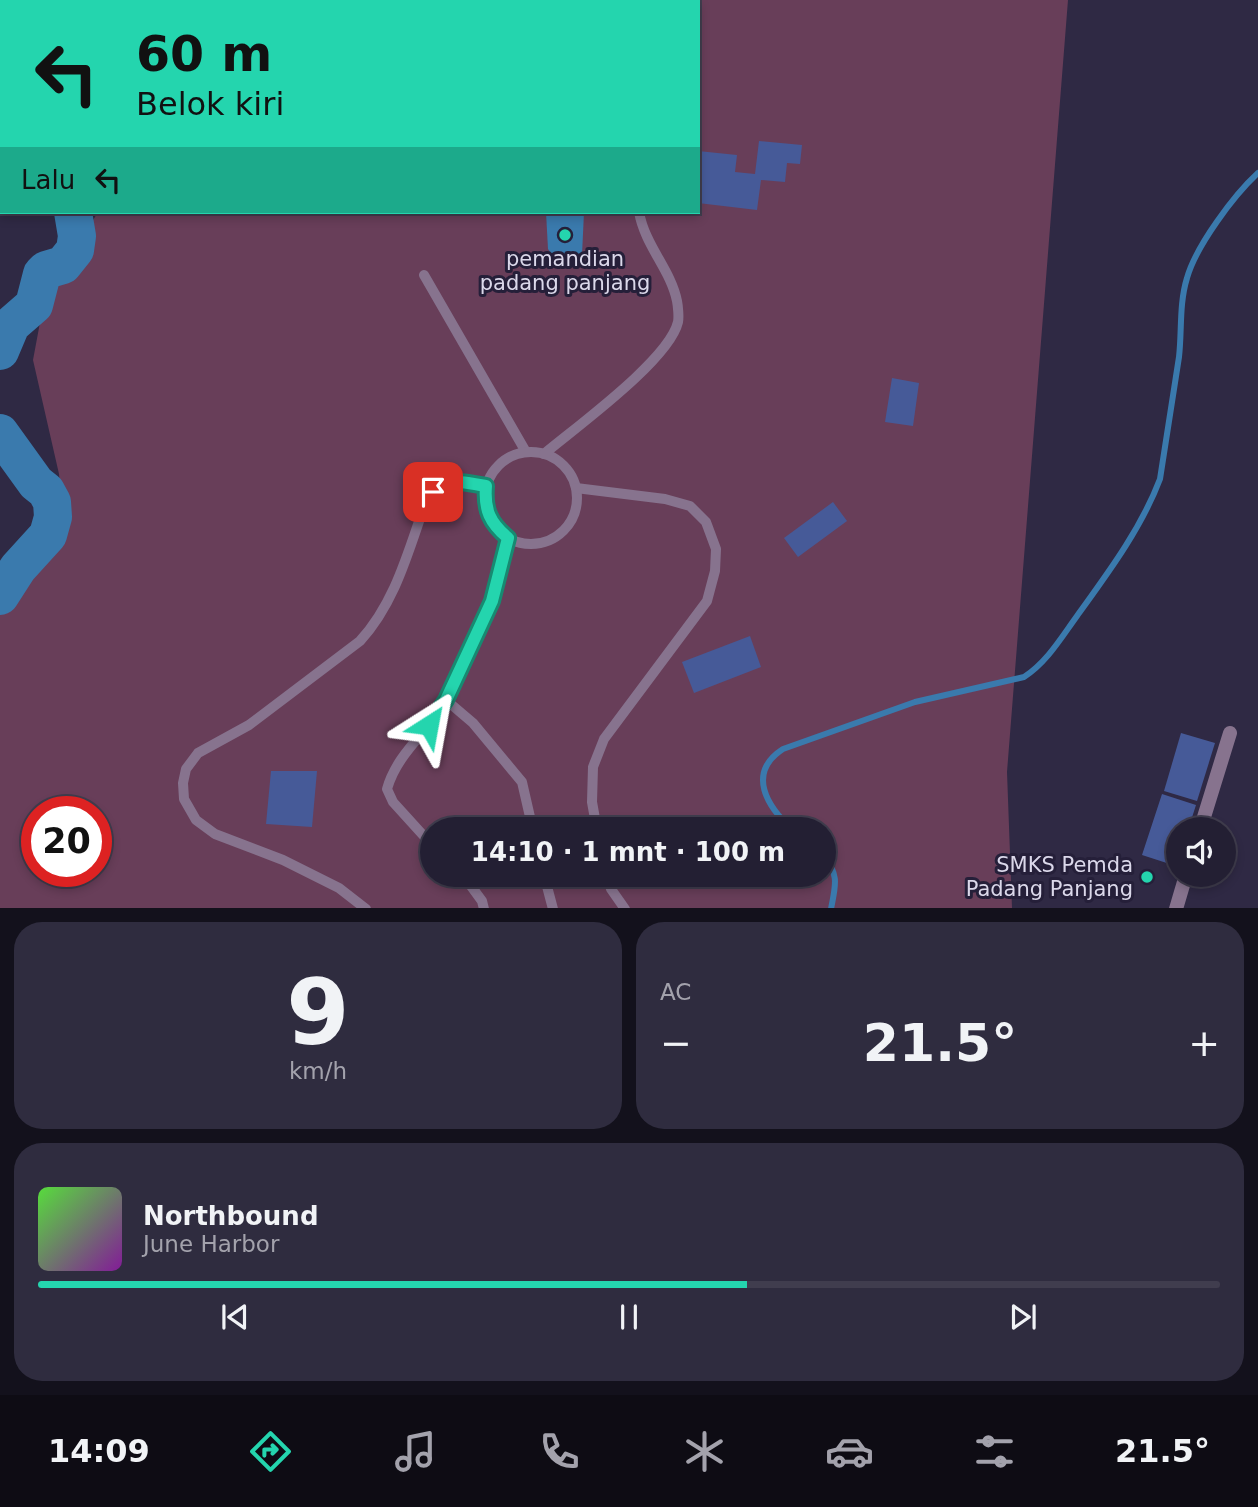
<!DOCTYPE html>
<html lang="id">
<head>
<meta charset="utf-8">
<style>
  body { margin:0; font-family:"DejaVu Sans",sans-serif; background:#2f2c3f; color:#f1f3f6; height:100vh; display:flex; flex-direction:column; font-size:26px; white-space:nowrap }
  * { box-sizing:border-box; margin:0 }
  p { font-size:23px; color:#a3a2ac }
  .icon { flex:none; width:38px; height:38px; fill:none; stroke:currentColor; stroke-width:2; stroke-linecap:round; stroke-linejoin:round }
  .map { position:relative; height:908px; overflow:hidden }
  .panel { display:flex; flex-direction:column; gap:14px; padding:14px; background:#13111c; flex:1 }
  .panel>* { flex:none }
  .banner { position:absolute; left:0px; top:0px; width:700px; height:214px; box-shadow:0 4px 10px #0003,0 0 0 2px #403d4e; background:#24d5ae; color:#111; overflow:hidden }
  .buttons { position:absolute; left:1166px; top:817px; display:grid; gap:14px }
  .buttons a { display:grid; place-items:center; width:70px; height:70px; border-radius:50%; background:#231f33; box-shadow:0 4px 10px #0003,0 0 0 2px #403d4e; font-size:35px }
  .speed { position:absolute; left:21px; top:796px; display:flex; gap:14px; font-size:35px; font-weight:700; text-align:center }
  .speed>* { display:grid; place-content:center; width:91px; height:91px; border-radius:50%; background:#231f33; box-shadow:0 4px 10px #0003,0 0 0 2px #403d4e; line-height:1 }
  .speed .limit { border:10px solid #d22; background:#fff; color:#111 }
  .pin { position:absolute; display:grid; place-items:center; width:60px; height:60px; color:#fff; margin:-30px; border-radius:14px; box-shadow:0 4px 10px #0006 }
  .me { position:absolute; width:77px; margin:-38px; rotate:34deg; stroke-linejoin:round; filter:drop-shadow(0 0 5px #0008) }
  .turn { display:flex; align-items:center; gap:24px; height:147px; padding:0 21px; font-size:32px }
  .turn .icon { width:91px; height:91px; stroke-width:2.5 }
  .turn b { display:block; font-size:49px; line-height:60px }
  .then { display:flex; align-items:center; height:66px; padding:0 21px; background:#0003; gap:14px; font-size:26px }
  .big { font-size:52px; font-weight:600; line-height:1.1 }
  .panel .card { flex:1; display:flex; flex-direction:column; justify-content:center; gap:10px; min-width:0; padding:0 24px; border-radius:28px; background:#2f2c3f }
  .panel .dial { align-items:center; gap:0 }
  .dial b { font-size:91px; line-height:1 }
  .song { display:flex; align-items:center; gap:21px }
  .cover { width:84px; height:84px; border-radius:10px; background:linear-gradient(135deg,hsl(110 70% 55%),hsl(290 70% 35%)) }
  .played { height:7px; border-radius:4px; background:linear-gradient(90deg,#24d5ae 60%,#403d4e 60%) }
  .keys { display:flex; justify-content:space-around; direction:ltr }
  .heat { display:flex; justify-content:space-between; align-items:center; font-size:38px; direction:ltr }
  .panel .tiles { flex:1; display:grid; gap:14px; grid-template-columns:1fr 1fr }
  .card:last-child { grid-column:span 2 }
  .trip { position:absolute; left:420px; top:817px; width:416px; height:70px; border-radius:35px; background:#231f33; box-shadow:0 4px 10px #0003,0 0 0 2px #403d4e; font-weight:600; line-height:70px; text-align:center }
  .tabs { display:flex; height:112px; justify-content:space-around; align-items:center; background:#0e0c14; color:#a3a2ac }
  .tabs .icon { width:49px; height:49px }
  .tabs .current { color:#24d5ae }
  .tabs b { font-size:32px; color:#f1f3f6 }
  .map>svg:first-child { display:block }
  .green { fill:#683e59; fill-rule:evenodd }
  .water { fill:#3a7aad }
  .lines { fill:none; stroke-linecap:round; stroke-linejoin:round }
  .stream { stroke:#3a7aad; stroke-width:6 }
  .river { stroke:#3a7aad; stroke-width:38 }
  .building { fill:#465a98 }
  .service { stroke:#87738e; stroke-width:10 }
  .minor { stroke:#87738e; stroke-width:14 }
  .route-casing { stroke:#178a71; stroke-width:18 }
  .route { stroke:#24d5ae; stroke-width:12 }
  .poi-dot { fill:#24d5ae; stroke:#251f39; stroke-width:2.5 }
  .labels { text-anchor:middle; stroke-width:6; stroke-linejoin:round; paint-order:stroke }
  .poi-label { font-size:21px; fill:#dbd8ea; stroke:#251f39 }
</style>
</head>
<body>
<div class="map">
<svg width="1258" height="909" viewBox="0 0 1258 909">
  <rect width="100%" height="100%" fill="#2f2944"/>
  <!-- green -->
  <path class="green" d="M 494,0 L 1068,0 L 1007,772 L 1012,908 L 0,909 L 0,606 L 65,540 L 59,474 L 33,360 L 44,301 L 98,212 L 698,212 L 698,2 L 493,2 ZM 37,812 L 96,812 L 96,872 L 37,872 ZM 432,830 L 824,830 L 824,875 L 432,875 Z"/>
  <!-- water -->
  <path class="water" d="M 546,212 L 584,212 L 582,255 L 555,259 L 548,249 Z"/>
  <g class="lines">
    <!-- stream -->
    <g class="stream">
      <path d="M 793,830 C 767,807 746,773 783,749 L 915,702 L 1024,677 C 1047,662 1061,638 1077,616 C 1108,573 1141,529 1160,479 C 1166,438 1173,398 1179,357 C 1182,331 1179,304 1187,278 C 1196,246 1234,195 1258,173"/>
      <path d="M 824,857 C 840,875 835,887 831,909"/>
    </g>
    <!-- river -->
    <g class="river">
      <path d="M 202,2 L 202,0"/>
      <path d="M 0,351 L 11,325 L 34,305 L 42,274 L 46,270 L 63,265 L 75,250 L 77,236 L 73,212"/>
      <path d="M 0,433 L 36,483 L 46,491 L 52,502 L 53,517 L 48,535 L 18,568 L 0,596"/>
    </g>
  </g>
  <!-- building -->
  <g class="building">
    <path d="M 759,141 L 802,145 L 800,164 L 787,163 L 785,182 L 761,180 L 757,210 L 698,203 L 698,151 L 737,155 L 735,172 L 755,174 Z"/>
    <path d="M 892,378 L 919,383 L 913,426 L 885,422 Z"/>
    <path d="M 833,502 L 847,521 L 798,557 L 784,538 Z"/>
    <path d="M 750,636 L 761,667 L 694,693 L 682,662 Z"/>
    <path d="M 1181,733 L 1215,743 L 1197,801 L 1164,791 Z"/>
    <path d="M 271,771 L 317,771 L 312,827 L 266,824 Z"/>
    <path d="M 1162,794 L 1196,805 L 1188,830 L 1178,830 L 1176,866 L 1142,855 Z"/>
  </g>
  <g class="lines">
    <!-- service -->
    <g class="service">
      <path d="M 664,2 L 665,0"/>
      <path d="M 424,275 L 526,452"/>
      <circle cx="531" cy="498" r="46"/>
      <path d="M 544,454 C 576,427 669,360 678,322 C 679,317 678,306 677,301 C 671,270 645,246 639,212"/>
      <path d="M 576,488 L 665,499 L 690,506 L 706,522 L 716,549 L 715,571 L 707,601 L 604,739 L 593,767 L 592,802 L 597,830"/>
      <path d="M 446,700 L 473,723 L 522,782 L 533,830"/>
      <path d="M 432,845 L 393,802 L 387,789 C 397,753 428,732 447,700 C 475,650 493,594 508,539"/>
      <path d="M 463,875 L 482,901 L 484,909"/>
      <path d="M 544,875 L 553,909"/>
      <path d="M 607,875 L 611,889 L 625,909"/>
      <path d="M 366,909 L 339,888 L 283,860 L 215,834 L 196,820 L 184,799 L 183,783 L 186,769 L 198,753 L 249,725 L 360,641 C 395,603 408,552 425,504 C 444,475 456,481 486,486"/>
    </g>
    <!-- minor -->
    <g class="minor">
      <path d="M 1200,830 L 1230,733"/>
      <path d="M 1176,909 L 1186,875"/>
    </g>
  </g>
  <g class="lines">
    <!-- route casing -->
    <g class="route-casing">
      <path id="route" d="M 429,725 L 446,700 L 492,601 L 508,538 C 490,523 484,510 486,486 C 465,483 451,476 433,492"/>
    </g>
    <!-- route -->
    <use href="#route" class="route"/>
  </g>
  <!-- markers -->
  <g class="poi-dot">
    <circle cx="565" cy="235" r="7"/>
    <circle cx="1147" cy="877" r="7"/>
  </g>
  <g class="labels">
    <!-- poi labels -->
    <g class="poi-label">
      <text x="565" y="266">pemandian<tspan x="565" dy="24">padang panjang</tspan></text>
      <text x="1133" y="872" text-anchor="end">SMKS Pemda<tspan x="1133" dy="24">Padang Panjang</tspan></text>
    </g>
  </g>
</svg>
<div class="buttons">
<a><svg class="icon" aria-label="sound" viewBox="0 0 24 24"><path d="M4 9h4l5-4v14l-5-4H4zM17 9q2 3 0 6"/></svg></a>
</div>
<div class="speed"><div class="limit">20</div></div>
<div class="pin" style="left:433px;top:492px;background:#d93025"><svg class="icon" aria-label="arrive" viewBox="0 0 24 24"><path d="M6 21V4h12l-3 4 3 4H6"/></svg></div>
<svg class="me" style="left:429px;top:725px" viewBox="-20 -20 40 40"><path d="M0-17L14 15 0 8-14 15z" fill="#24d5ae" stroke="#fff" stroke-width="4"/></svg>
<div class="trip">14:10 · 1 mnt · 100 m</div>
<div class="banner">
<div class="turn"><svg class="icon" aria-label="left" viewBox="0 0 24 24"><path d="M17 20v-9H6M10 6l-5 5 5 5"/></svg><div><b>60 m</b>Belok kiri</div></div>
<div class="then">Lalu<svg class="icon" aria-label="left" viewBox="0 0 24 24"><path d="M17 20v-9H6M10 6l-5 5 5 5"/></svg></div>
</div>
</div>
<section class="panel">
<div class="tiles">
<div class="card dial"><b>9</b><p>km/h</p></div>
<div class="card"><p>AC</p>
<div class="heat"><a>−</a><b class="big">21.5°</b><a>+</a></div>
</div>
<div class="card">
<div class="song"><i class="cover"></i><div><b>Northbound</b><p>June Harbor</p></div></div>
<div class="played"></div>
<div class="keys"><svg class="icon" aria-label="previous" viewBox="0 0 24 24"><path d="M18 5L8 12l10 7zM5 5v14"/></svg><svg class="icon" aria-label="pause" viewBox="0 0 24 24"><path d="M8 5v14M16 5v14"/></svg><svg class="icon" aria-label="next" viewBox="0 0 24 24"><path d="M6 5l10 7-10 7zM19 5v14"/></svg></div>
</div>
</div>
</section>
<nav class="tabs">
<b>14:09</b>
<svg class="icon current" aria-label="directions" viewBox="0 0 24 24"><path d="M12 3l9 9-9 9-9-9zM9 14v-3h6M13 9l2 2-2 2"/></svg>
<svg class="icon" aria-label="music" viewBox="0 0 24 24"><path d="M9 18V5l10-2v13"/><circle cx="6" cy="18" r="3"/><circle cx="16" cy="16" r="3"/></svg>
<svg class="icon" aria-label="phone" viewBox="0 0 24 24"><path d="M5 4h4l2 5-3 2q2 4 5 5l2-3 5 2v4C11 20 4 13 5 4z"/></svg>
<svg class="icon" aria-label="climate" viewBox="0 0 24 24"><path d="M12 3v18M4 7l16 10M4 17L20 7"/></svg>
<svg class="icon" aria-label="car" viewBox="0 0 24 24"><path d="M5 17H2v-5l4-1 3-4h7l3 4 3 1v5h-3M9 17h6M6 11h13"/><circle cx="7" cy="17" r="2"/><circle cx="17" cy="17" r="2"/></svg>
<svg class="icon" aria-label="filters" viewBox="0 0 24 24"><path d="M4 7h16M4 17h16"/><circle cx="9" cy="7" r="2"/><circle cx="15" cy="17" r="2"/></svg>
<b>21.5°</b>
</nav>
</body>
</html>
